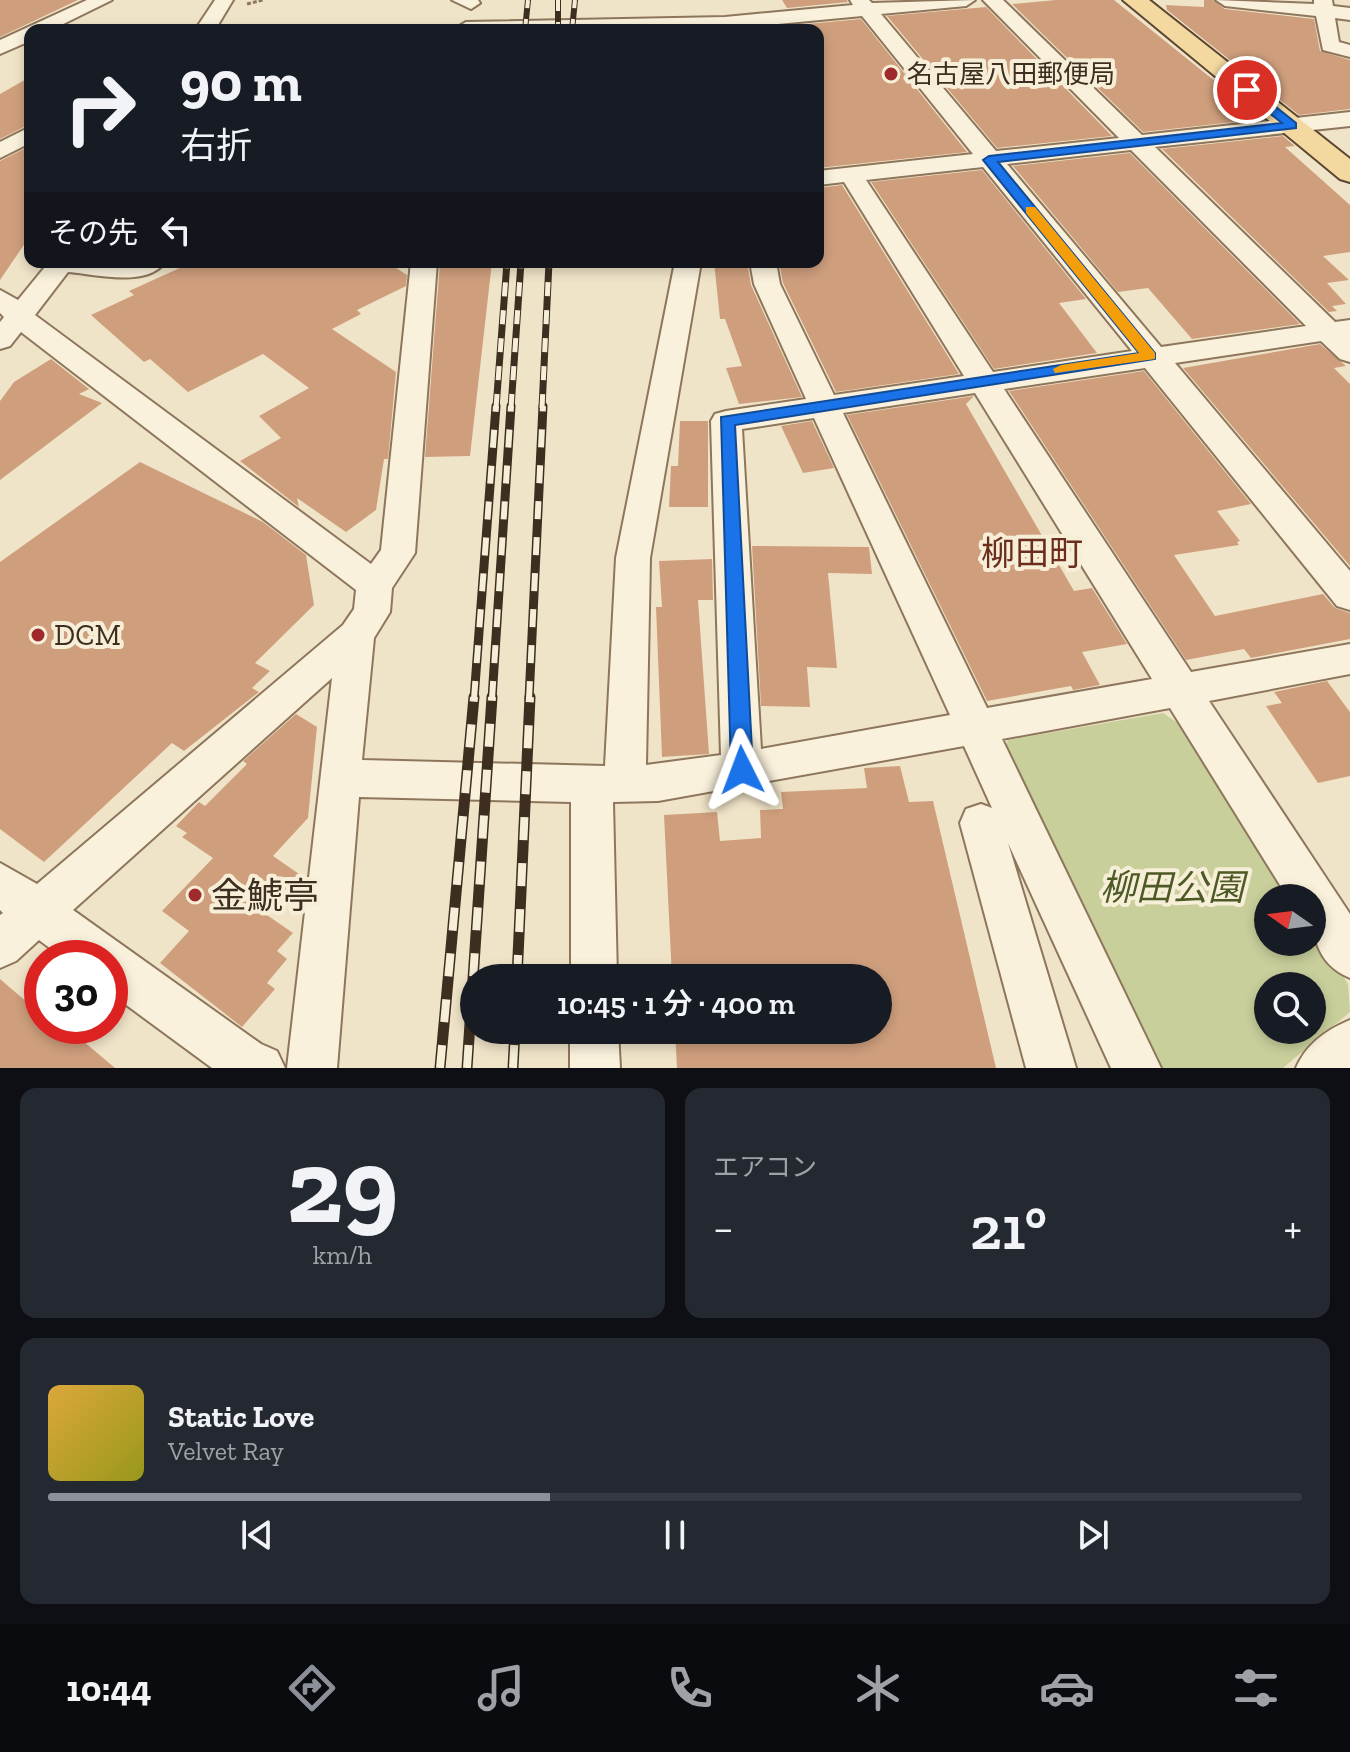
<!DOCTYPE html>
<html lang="ja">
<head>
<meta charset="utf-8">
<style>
  body { margin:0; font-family:"Zilla Slab","Noto Sans JP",serif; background:#242831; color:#f1f3f6; height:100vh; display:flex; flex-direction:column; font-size:30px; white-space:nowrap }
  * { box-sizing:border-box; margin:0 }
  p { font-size:26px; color:#9ea1a6 }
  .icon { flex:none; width:44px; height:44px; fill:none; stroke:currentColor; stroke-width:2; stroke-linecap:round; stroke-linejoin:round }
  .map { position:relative; height:1068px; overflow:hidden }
  .side { display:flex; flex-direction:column; gap:20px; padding:20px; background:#0d0f14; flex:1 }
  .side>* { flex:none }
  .top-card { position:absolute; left:24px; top:24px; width:800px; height:244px; border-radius:16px; box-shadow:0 4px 12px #0003; background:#171b24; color:#f1f3f6; overflow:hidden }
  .needle { width:52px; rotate:284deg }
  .tools { position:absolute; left:1254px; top:884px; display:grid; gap:16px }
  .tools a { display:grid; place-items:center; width:72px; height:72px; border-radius:50%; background:#171b24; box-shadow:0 4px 12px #0003; font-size:40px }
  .speed { position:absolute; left:24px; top:940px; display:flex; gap:16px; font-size:40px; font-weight:700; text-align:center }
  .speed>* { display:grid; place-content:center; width:104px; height:104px; border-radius:50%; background:#171b24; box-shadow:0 4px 12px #0003; line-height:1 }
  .speed .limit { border:12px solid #d22; background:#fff; color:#111 }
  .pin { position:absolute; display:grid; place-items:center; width:68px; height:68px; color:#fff; margin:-34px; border:4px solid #fff; border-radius:50%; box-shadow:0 2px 8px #0007 }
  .me { position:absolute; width:88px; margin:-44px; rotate:357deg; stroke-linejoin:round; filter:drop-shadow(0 0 6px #0008) }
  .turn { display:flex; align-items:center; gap:28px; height:168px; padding:0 24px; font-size:36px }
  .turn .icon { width:104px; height:104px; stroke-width:2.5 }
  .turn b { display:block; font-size:56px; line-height:68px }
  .then { display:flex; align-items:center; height:76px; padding:0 24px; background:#0003; gap:16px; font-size:30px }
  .big { font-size:60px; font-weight:600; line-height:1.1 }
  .side .card { flex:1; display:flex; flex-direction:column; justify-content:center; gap:12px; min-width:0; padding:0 28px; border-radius:16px; background:#242831 }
  .side .dial { align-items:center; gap:0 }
  .dial b { font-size:104px; line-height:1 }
  .song { display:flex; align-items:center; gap:24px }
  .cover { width:96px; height:96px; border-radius:12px; background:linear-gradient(135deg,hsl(40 70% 55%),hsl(60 70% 35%)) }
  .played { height:8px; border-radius:4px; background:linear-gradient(90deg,#8c9099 40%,#363941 40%) }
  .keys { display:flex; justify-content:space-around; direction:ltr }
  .heat { display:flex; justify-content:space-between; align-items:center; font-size:44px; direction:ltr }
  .side .tiles { flex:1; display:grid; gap:20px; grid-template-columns:1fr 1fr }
  .card:last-child { grid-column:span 2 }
  .trip { position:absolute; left:460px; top:964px; width:432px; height:80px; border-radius:40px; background:#171b24; box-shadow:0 4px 12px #0003; font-weight:600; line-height:80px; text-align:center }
  .tabs { display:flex; height:128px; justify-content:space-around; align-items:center; background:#090b0e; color:#9ea1a6 }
  .tabs .icon { width:56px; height:56px }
  .tabs .selected { color:#8c9099 }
  .tabs b { font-size:36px; color:#f1f3f6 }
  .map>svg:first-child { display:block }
  .green { fill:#c9cf9b; fill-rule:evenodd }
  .building { fill:#cf9f7d }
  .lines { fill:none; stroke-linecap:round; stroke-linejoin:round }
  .minor-casing { stroke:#8d765c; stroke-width:4 }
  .major-casing { stroke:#5b4430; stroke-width:4 }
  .path { stroke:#8d765c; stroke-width:3; stroke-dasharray:4 2; stroke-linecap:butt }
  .minor { fill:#faf1dc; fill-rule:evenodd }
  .major { fill:#f3d9a0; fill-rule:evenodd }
  .rail-far3-casing { stroke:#3d2e20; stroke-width:6 }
  .rail-far2-casing { stroke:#3d2e20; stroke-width:7 }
  .rail-far1-casing { stroke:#3d2e20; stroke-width:9 }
  .rail-casing { stroke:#3d2e20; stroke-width:11 }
  .rail-far3 { stroke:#f7eed8; stroke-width:4; stroke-dasharray:11; stroke-linecap:butt }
  .rail-far2 { stroke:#f7eed8; stroke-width:5; stroke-dasharray:14; stroke-linecap:butt }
  .rail-far1 { stroke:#f7eed8; stroke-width:6; stroke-dasharray:18; stroke-linecap:butt }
  .rail { stroke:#f7eed8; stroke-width:8; stroke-dasharray:23; stroke-linecap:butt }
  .route { fill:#1a73e8; stroke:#114b97; stroke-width:2 }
  .slow { fill:#f59e0b }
  .poi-dot { fill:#9e2a2b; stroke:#f7eed8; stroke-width:3 }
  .labels { text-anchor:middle; stroke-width:8; stroke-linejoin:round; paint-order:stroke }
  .far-poi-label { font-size:26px; fill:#3d2e20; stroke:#f7eed8; text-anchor:start }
  .poi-label { font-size:30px; fill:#3d2e20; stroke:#f7eed8; text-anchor:start }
  .quarter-label { font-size:34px; fill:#6b2e1e; stroke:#f7eed8 }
  .near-park-label { font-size:36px; font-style:italic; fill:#4d5a26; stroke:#f7eed8 }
  .near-poi-label { font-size:36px; fill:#3d2e20; stroke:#f7eed8; text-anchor:start }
</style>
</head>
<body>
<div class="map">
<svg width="1350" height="1068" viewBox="0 0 1350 1068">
  <rect width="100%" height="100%" fill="#f0e4c8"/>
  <!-- green -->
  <path class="green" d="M 1163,713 L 1185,728 L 1293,898 L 1268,898 L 1268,942 L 1312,942 L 1312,927 L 1348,984 L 1350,1012 L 1283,1068 L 1152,1068 L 1003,753 L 1008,740 ZM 1268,986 L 1312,986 L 1312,1030 L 1268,1030 Z"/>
  <!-- building -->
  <g class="building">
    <path d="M 0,0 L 78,0 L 0,37 Z"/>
    <path d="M 782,0 L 847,0 L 848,2 L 787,8 Z"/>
    <path d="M 1056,0 L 1114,0 L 1262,119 L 1143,132 L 1012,4 Z"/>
    <path d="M 1204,0 L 1213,0 L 1225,9 L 1314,19 L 1320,51 L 1350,60 L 1350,109 L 1299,115 L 1167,10 L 1166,5 L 1204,7 Z"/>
    <path d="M 986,7 L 1112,136 L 997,148 L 887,16 Z"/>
    <path d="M 861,19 L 967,152 L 818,168 L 818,30 L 800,30 L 797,25 Z"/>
    <path d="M 30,77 L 30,124 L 0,139 L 0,94 Z"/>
    <path d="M 1283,136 L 1295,146 L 1285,147 L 1350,205 L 1350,252 L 1323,256 L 1349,280 L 1327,283 L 1346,304 L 1332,306 L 1337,311 L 1329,312 L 1162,149 Z"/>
    <path d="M 30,146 L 30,236 L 0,280 L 0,161 Z"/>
    <path d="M 1130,153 L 1300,324 L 1192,339 L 1148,288 L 1118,292 L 1013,166 Z"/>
    <path d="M 982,170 L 1086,299 L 1059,303 L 1097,353 L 994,369 L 871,182 Z"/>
    <path d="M 842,185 L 959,374 L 836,392 L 783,283 L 779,262 L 818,262 L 818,188 Z"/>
    <path d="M 193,262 L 387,262 L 407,275 L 406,286 L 357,310 L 361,314 L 332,329 L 396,372 L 388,459 L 384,459 L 376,510 L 346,532 L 297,498 L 299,507 L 240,461 L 281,438 L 259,416 L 309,388 L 263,354 L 188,392 L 150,359 L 144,362 L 91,315 L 134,295 L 129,291 Z"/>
    <path d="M 440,262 L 492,262 L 470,456 L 425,457 Z"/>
    <path d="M 714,262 L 747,262 L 751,285 L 802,397 L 739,404 L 726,368 L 742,366 L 725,319 L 720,319 Z"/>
    <path d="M 1320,344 L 1346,366 L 1334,368 L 1350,384 L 1350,566 L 1183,368 Z"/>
    <path d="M 51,359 L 89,389 L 79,394 L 102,403 L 0,480 L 0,401 L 14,382 Z"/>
    <path d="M 1144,371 L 1251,504 L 1217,511 L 1240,541 L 1237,542 L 1239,545 L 1174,555 L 1215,616 L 1323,594 L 1335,608 L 1350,613 L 1350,639 L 1251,658 L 1244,649 L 1186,660 L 1009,391 Z"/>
    <path d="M 974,396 L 966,404 L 1074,591 L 1092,588 L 1127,644 L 1082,652 L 1100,685 L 1073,690 L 1071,686 L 987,701 L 847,415 Z"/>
    <path d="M 680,421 L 708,421 L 708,507 L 669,507 L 671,466 L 678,466 Z"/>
    <path d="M 812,421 L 834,468 L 803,473 L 781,426 Z"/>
    <path d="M 140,462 L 263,522 L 306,555 L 314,605 L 255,663 L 270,671 L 252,688 L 259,692 L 184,751 L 172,743 L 44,862 L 0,829 L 0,562 Z"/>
    <path d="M 752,546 L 869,547 L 872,574 L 828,573 L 837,668 L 807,667 L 810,707 L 761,706 Z"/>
    <path d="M 712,559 L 713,600 L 698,600 L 709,754 L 662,757 L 656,607 L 662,607 L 659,561 Z"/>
    <path d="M 1327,681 L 1350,712 L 1350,776 L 1318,783 L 1266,706 L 1282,703 L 1274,692 Z"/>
    <path d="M 296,714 L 317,727 L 308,818 L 273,856 L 299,874 L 264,913 L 293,933 L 277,951 L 287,959 L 267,983 L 275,989 L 242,1027 L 160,963 L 189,931 L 162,911 L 213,858 L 182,837 L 187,833 L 176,826 L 199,802 L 205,806 L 247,764 L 243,761 Z"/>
    <path d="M 900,766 L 909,802 L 933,801 L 996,1068 L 677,1068 L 675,1030 L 878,1030 L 878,978 L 672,978 L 664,815 L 717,812 L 720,841 L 761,838 L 760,810 L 783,809 L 781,792 L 867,788 L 864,768 Z"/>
    <path d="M 0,979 L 42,1015 L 42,1026 L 97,1026 L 83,1041 L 115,1068 L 0,1068 Z"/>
  </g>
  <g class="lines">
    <!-- minor casing -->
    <g class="minor-casing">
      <g id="minor">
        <path d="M 87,0 L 112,0 L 51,30 L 30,30 L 30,41 L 0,54 L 0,40 Z"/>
        <path d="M 215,0 L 233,0 L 215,30 L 195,30 Z"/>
        <path d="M 452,0 L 478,0 L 480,3 L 471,9 Z"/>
        <path d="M 850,0 L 869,0 L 872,3 L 975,0 L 966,6 L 881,14 L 996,151 L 1119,138 L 983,0 L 1003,0 L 1142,135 L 1350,112 L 1350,126 L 1155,147 L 1335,322 L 1350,320 L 1350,362 L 1340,359 L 1321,341 L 1175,363 L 1350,571 L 1350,610 L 1337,606 L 1145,368 L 1004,389 L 1191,672 L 1350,644 L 1350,674 L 1209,701 L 1350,914 L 1350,978 C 1314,963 1312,932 1312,898 L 1288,898 L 1170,708 L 1002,739 L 1161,1068 L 1111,1068 L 1008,843 L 1076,1068 L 1026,1068 L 960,823 L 966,809 L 981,804 L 992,808 L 964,746 L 658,801 L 613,802 L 617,978 L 571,978 L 571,802 L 359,797 L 337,1068 L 287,1068 L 332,678 L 73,910 L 261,1044 L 277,1051 L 285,1068 L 212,1068 L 110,993 L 110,958 L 63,958 L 39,940 L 16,961 L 0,968 L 0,915 L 3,913 L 0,910 L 0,863 L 37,884 L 343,625 L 354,609 L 356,590 L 21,332 L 10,346 L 0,349 L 0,322 L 4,317 L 0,313 L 0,290 L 18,300 L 49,262 L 165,262 C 147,288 95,274 68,272 L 35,315 L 371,564 L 381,550 L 411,262 L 437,262 L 415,553 L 392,588 L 390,612 L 374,638 L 362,760 L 605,766 L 616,558 L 675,262 L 701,262 L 650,558 L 646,765 L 721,755 L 711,421 L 715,414 L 726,411 L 806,399 L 754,284 L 750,262 L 776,262 L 780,284 L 834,395 L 964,376 L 844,182 L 818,185 L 818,171 L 973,154 L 862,16 L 725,29 L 456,28 L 466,22 L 725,17 L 853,5 ZM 1131,150 L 1306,326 L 1161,347 L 1007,164 ZM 983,167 L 1132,351 L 993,372 L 866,180 ZM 975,393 L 1152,679 L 987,708 L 843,413 ZM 814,418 L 950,715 L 761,749 L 742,429 Z"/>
        <path d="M 1216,0 L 1314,4 L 1314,0 L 1332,0 L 1333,6 L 1350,8 L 1350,20 L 1335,18 L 1339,42 L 1350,45 L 1350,57 L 1323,50 L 1316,16 L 1225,6 Z"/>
        <path d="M 30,127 L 30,143 L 0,158 L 0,142 Z"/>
        <path d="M 1350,1020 L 1350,1068 L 1296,1068 C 1306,1044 1326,1030 1350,1020 Z"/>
        <path d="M 570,1030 L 618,1030 L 620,1068 L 570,1068 Z"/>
      </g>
    </g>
    <!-- major casing -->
    <g class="major-casing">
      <path id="major" d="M 1123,0 L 1149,0 L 1350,159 L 1350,182 L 1340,179 Z"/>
    </g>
    <!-- path -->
    <path class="path" d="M 247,4 L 263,0"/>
    <!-- minor -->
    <use href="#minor" class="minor"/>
    <!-- major -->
    <use href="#major" class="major"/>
    <!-- rail-far3 casing -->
    <g class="rail-far3-casing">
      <g id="rail-far3">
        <path d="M 558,0 L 558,30"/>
        <path d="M 525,30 L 528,0"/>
        <path d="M 572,30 L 575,0"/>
      </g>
    </g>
    <!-- rail-far2 casing -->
    <g class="rail-far2-casing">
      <g id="rail-far2">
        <path d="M 496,408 L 507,262"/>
        <path d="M 511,408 L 521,262"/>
        <path d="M 542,408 L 549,262"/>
      </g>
    </g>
    <!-- rail-far1 casing -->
    <g class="rail-far1-casing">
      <g id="rail-far1">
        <path d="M 474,699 L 496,406"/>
        <path d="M 492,699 L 511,406"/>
        <path d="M 529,699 L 543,406"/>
      </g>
    </g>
    <!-- rail casing -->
    <g class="rail-casing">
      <g id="rail">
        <path d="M 517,978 L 530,697"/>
        <path d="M 440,1068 L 474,697"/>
        <path d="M 467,1068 L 492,697"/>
        <path d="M 513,1068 L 515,1030"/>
      </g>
    </g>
    <!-- rail-far3 -->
    <use href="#rail-far3" class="rail-far3"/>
    <!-- rail-far2 -->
    <use href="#rail-far2" class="rail-far2"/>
    <!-- rail-far1 -->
    <use href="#rail-far1" class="rail-far1"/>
    <!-- rail -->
    <use href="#rail" class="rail"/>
  </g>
  <!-- route -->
  <path class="route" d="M 1243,87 L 1251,87 L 1296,123 L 1296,128 L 998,162 L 1155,353 L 1155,359 L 735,425 L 753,770 L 750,777 L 742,780 L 735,777 L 731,770 L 721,417 L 1139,353 L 983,160 L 989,156 L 1282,123 L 1243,92 Z"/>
  <!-- slow -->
  <path class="slow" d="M 1026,207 L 1035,207 L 1155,353 L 1155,359 L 1055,373 L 1053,369 L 1061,365 L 1139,353 L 1026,213 Z"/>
  <!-- markers -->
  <g class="poi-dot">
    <circle cx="891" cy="74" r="8"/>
    <circle cx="38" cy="635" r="8"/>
    <circle cx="195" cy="895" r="8"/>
  </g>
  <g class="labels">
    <!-- far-poi labels -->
    <g class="far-poi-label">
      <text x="907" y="83">名古屋八田郵便局</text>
    </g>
    <!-- poi labels -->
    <g class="poi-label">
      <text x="54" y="645">DCM</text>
    </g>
    <!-- quarter labels -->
    <g class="quarter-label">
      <text x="1032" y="565">柳田町</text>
    </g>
    <!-- near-park labels -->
    <g class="near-park-label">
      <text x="1172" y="900">柳田公園</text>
    </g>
    <!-- near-poi labels -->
    <g class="near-poi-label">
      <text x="211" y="908">金鯱亭</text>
    </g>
  </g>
</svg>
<div class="tools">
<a><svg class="needle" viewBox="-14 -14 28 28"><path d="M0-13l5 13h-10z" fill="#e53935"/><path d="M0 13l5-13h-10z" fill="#9ea1a6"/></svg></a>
<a><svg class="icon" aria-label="search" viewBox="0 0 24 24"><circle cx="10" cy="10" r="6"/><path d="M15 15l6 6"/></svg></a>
</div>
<div class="speed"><div class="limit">30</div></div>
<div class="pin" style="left:1247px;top:90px;background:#d93025"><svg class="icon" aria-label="arrive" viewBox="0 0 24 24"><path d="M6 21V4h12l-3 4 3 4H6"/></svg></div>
<svg class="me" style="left:742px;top:770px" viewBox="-20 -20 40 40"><path d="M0-17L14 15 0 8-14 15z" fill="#1a73e8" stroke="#fff" stroke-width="4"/></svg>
<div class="trip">10:45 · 1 分 · 400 m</div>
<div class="top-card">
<div class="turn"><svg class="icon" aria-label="right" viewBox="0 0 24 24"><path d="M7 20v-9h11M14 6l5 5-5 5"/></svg><div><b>90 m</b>右折</div></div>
<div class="then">その先<svg class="icon" aria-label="left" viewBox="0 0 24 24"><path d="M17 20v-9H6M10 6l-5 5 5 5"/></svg></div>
</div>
</div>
<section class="side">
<div class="tiles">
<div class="card dial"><b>29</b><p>km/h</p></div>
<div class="card"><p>エアコン</p>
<div class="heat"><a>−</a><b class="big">21°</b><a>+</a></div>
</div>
<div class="card">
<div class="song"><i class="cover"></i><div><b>Static Love</b><p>Velvet Ray</p></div></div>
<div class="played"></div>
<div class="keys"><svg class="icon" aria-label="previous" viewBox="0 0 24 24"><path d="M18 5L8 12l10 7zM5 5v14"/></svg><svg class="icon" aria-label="pause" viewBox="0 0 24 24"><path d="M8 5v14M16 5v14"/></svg><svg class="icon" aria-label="next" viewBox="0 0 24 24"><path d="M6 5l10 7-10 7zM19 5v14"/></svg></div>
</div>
</div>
</section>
<nav class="tabs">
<b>10:44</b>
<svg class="icon selected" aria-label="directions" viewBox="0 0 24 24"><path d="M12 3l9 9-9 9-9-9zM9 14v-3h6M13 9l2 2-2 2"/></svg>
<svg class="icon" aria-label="music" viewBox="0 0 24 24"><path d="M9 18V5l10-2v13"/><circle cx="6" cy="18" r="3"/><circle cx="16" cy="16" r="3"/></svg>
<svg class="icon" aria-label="phone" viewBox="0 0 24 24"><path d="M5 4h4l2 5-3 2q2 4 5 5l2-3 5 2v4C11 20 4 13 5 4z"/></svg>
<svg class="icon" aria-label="climate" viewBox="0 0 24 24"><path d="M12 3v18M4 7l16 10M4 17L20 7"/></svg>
<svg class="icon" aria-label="car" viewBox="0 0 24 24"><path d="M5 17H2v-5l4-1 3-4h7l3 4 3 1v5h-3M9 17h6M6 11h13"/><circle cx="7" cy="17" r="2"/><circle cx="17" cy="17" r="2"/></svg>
<svg class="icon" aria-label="filters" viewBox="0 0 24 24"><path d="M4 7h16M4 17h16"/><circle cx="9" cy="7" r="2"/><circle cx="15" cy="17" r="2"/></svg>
</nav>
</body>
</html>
